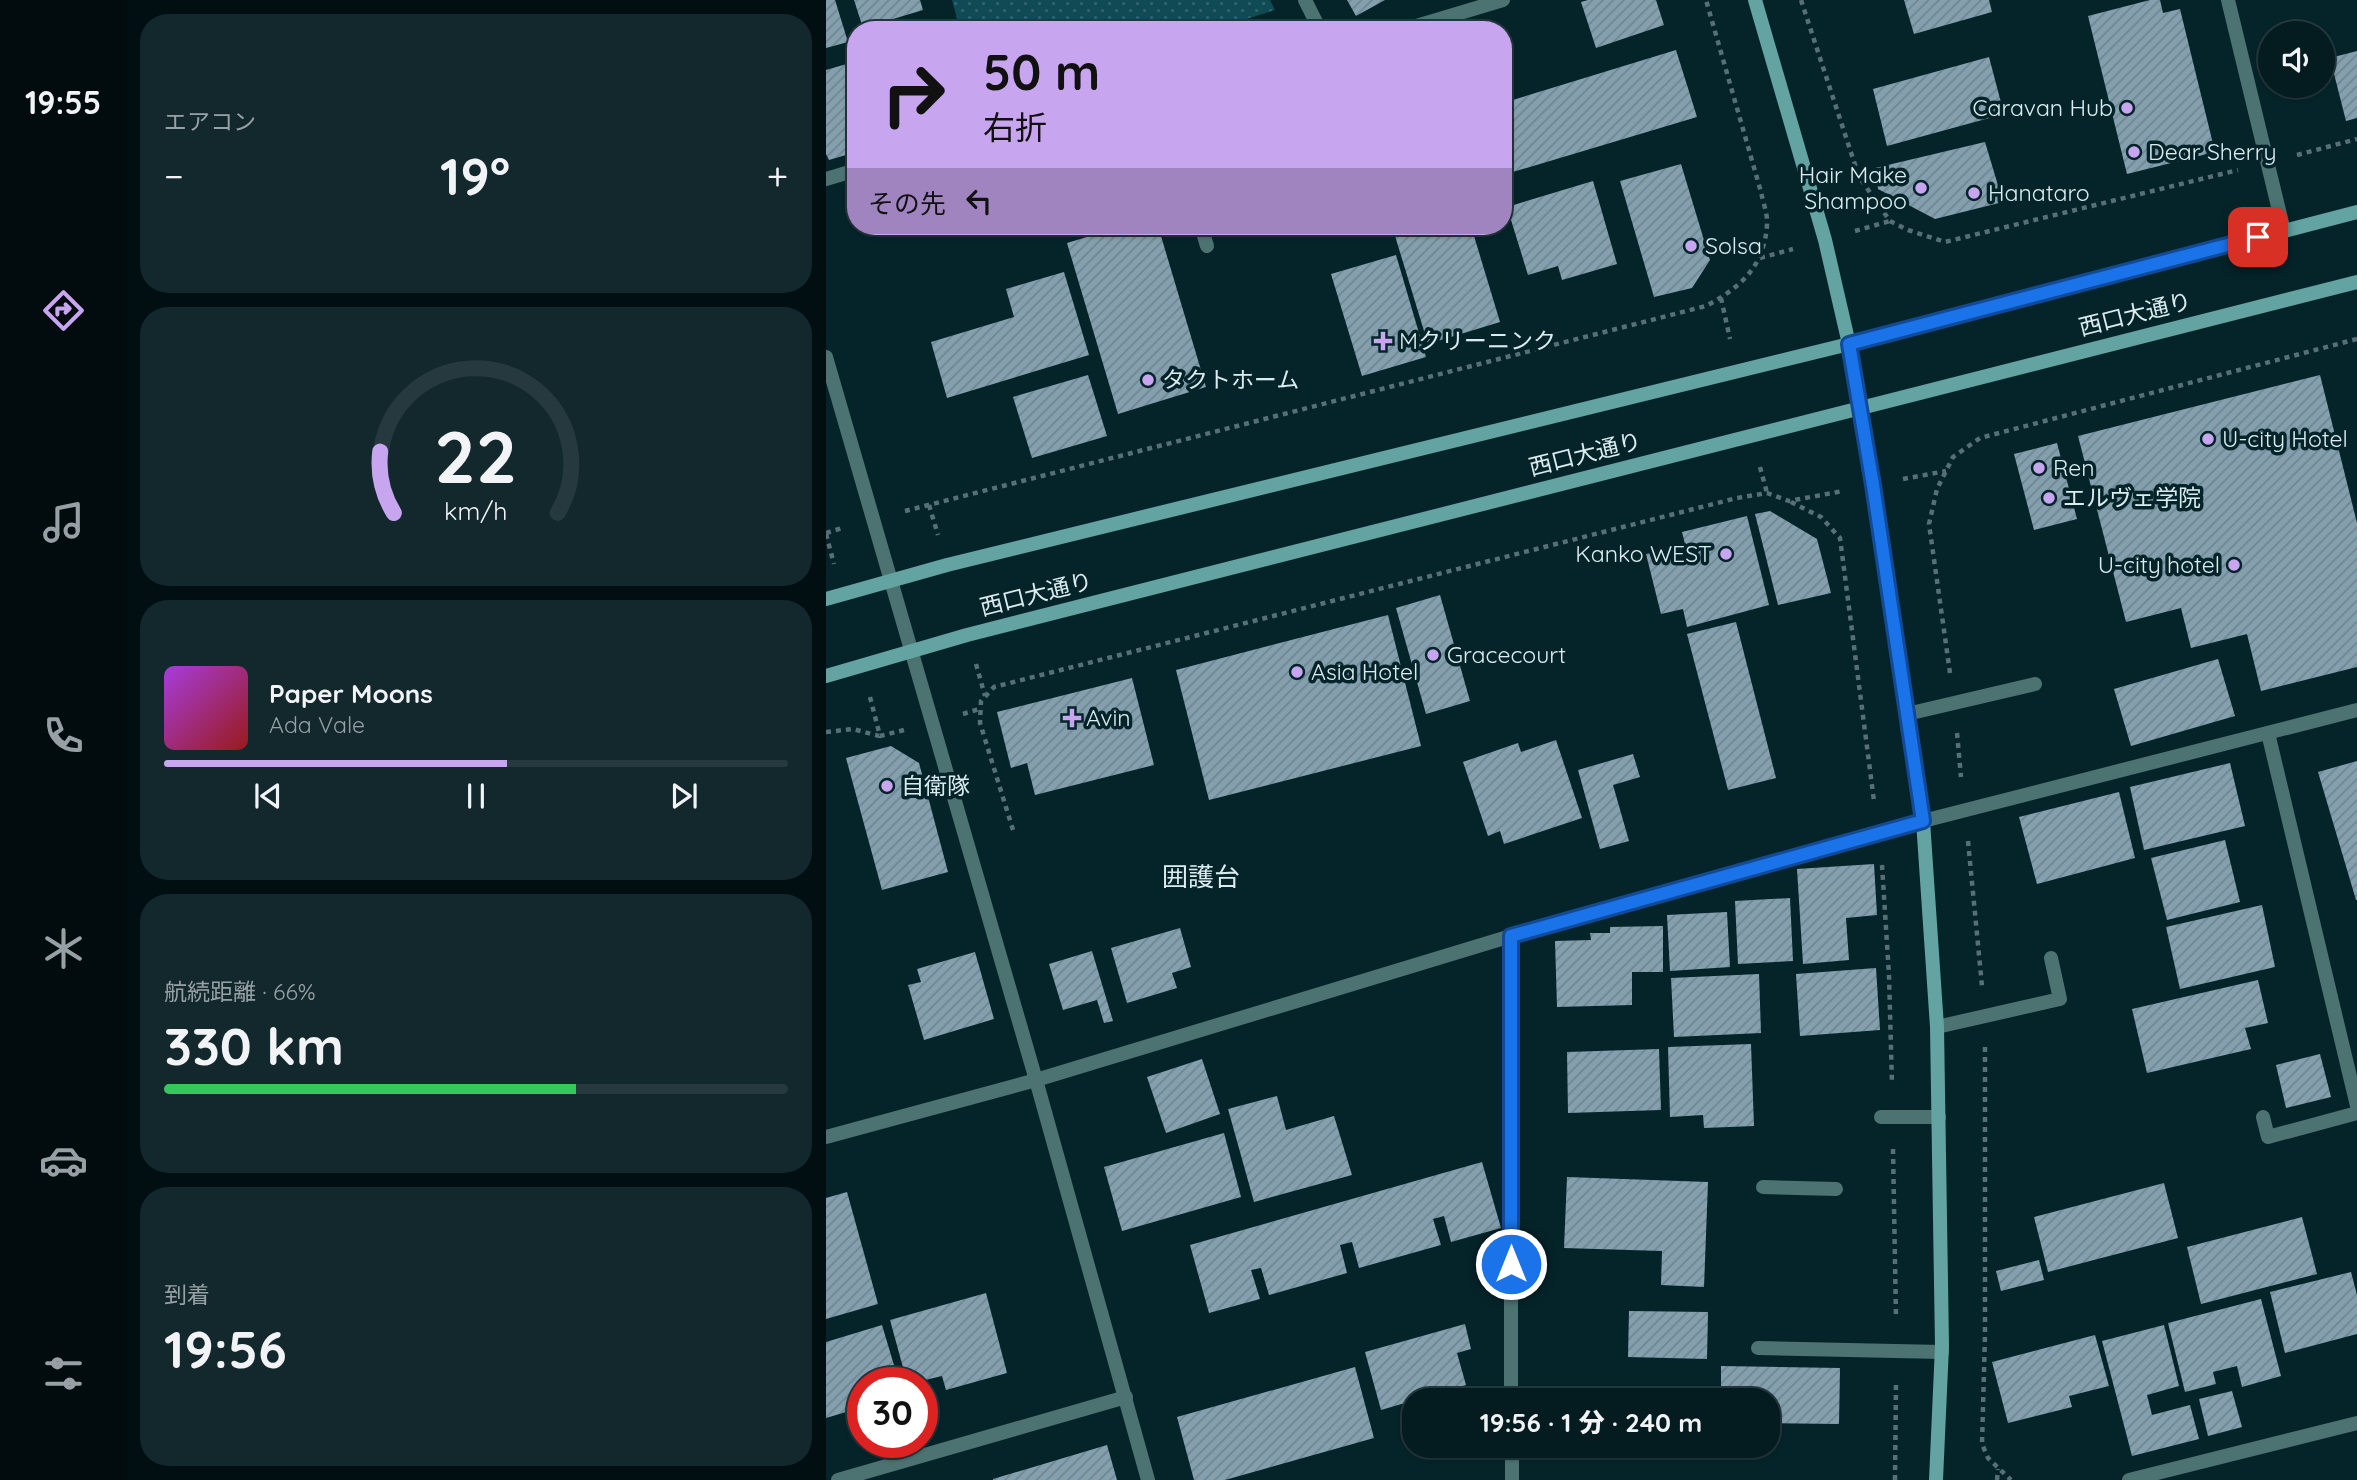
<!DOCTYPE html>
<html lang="ja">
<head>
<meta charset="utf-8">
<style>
  body { margin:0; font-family:Quicksand,"Noto Sans JP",sans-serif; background:#12282d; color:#f1f3f6; height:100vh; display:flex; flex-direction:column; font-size:26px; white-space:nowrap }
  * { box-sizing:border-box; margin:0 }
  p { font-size:23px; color:#97a1a5 }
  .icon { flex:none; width:38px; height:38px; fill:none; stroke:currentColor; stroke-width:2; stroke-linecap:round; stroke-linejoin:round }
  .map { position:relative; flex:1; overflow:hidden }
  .details { display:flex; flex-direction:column; gap:14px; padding:14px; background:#020f12; width:700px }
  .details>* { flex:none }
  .banner { position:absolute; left:21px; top:21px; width:665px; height:214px; border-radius:28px; box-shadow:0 2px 5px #0004,0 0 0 2px #25393e; background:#c7a6ef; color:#111; overflow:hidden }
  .tools { position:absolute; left:1432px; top:21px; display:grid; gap:14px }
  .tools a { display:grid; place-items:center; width:77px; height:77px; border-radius:50%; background:#041b20; box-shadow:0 2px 5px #0004,0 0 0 2px #25393e; font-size:35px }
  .speed { position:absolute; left:21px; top:1367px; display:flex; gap:14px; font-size:35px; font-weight:700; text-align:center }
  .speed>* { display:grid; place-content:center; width:91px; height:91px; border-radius:50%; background:#041b20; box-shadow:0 2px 5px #0004,0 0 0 2px #25393e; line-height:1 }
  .speed .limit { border:10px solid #d22; background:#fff; color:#111 }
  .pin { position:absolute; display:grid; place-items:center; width:60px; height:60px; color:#fff; margin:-30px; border-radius:14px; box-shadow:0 4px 10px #0006 }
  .me { position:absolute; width:77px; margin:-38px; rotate:0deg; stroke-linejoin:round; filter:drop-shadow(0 0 5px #0008) }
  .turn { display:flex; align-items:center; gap:24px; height:147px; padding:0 21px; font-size:32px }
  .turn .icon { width:91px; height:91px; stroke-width:2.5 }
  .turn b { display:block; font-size:49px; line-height:60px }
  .then { display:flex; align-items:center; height:66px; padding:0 21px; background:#0003; gap:14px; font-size:26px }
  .big { font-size:52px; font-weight:800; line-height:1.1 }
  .details .widget { flex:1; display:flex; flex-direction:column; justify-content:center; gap:10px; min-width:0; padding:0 24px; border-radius:28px; background:#12282d }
  .details .dial { align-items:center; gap:0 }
  .dial svg { height:182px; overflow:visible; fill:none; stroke:#25393e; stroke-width:7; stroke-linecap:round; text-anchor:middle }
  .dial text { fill:#f1f3f6; stroke:none }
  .song { display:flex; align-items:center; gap:21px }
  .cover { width:84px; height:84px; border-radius:10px; background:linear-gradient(135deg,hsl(280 70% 55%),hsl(0 70% 35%)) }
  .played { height:7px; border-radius:4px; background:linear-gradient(90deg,#c7a6ef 55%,#25393e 55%) }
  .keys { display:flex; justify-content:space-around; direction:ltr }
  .heat { display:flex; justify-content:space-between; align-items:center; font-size:38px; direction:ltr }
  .charge { height:10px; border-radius:5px; background:linear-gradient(90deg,#34c759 66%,#25393e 0) }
  .trip { position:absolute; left:576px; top:1388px; width:378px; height:70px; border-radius:28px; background:#041b20; box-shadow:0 2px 5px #0004,0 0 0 2px #25393e; font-weight:800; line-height:70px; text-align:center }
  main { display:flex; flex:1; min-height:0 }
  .menu { display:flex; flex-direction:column; width:126px; justify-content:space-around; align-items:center; background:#020b0d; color:#97a1a5 }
  .menu .icon { width:49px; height:49px }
  .menu .on { color:#c7a6ef }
  .menu b { font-size:32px; color:#f1f3f6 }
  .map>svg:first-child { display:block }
  .park { fill:url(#park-dots) }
  .building { fill:url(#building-hatch) }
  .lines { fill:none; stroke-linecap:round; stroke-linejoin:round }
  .path { stroke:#577076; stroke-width:4.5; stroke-dasharray:5 5; stroke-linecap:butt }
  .lane { stroke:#4c7372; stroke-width:14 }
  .street { stroke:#4c7372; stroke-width:14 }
  .secondary { stroke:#63a3a2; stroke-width:14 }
  .route-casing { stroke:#114b97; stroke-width:18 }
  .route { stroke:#1a73e8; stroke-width:12 }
  .poi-dot { fill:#c7a6ef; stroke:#05242a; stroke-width:2.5 }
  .labels { text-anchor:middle; stroke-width:7; stroke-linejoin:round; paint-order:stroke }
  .poi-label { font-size:23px; fill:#dbecf0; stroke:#05242a; text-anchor:start }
  .street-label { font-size:23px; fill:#dbecf0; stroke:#05242a }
  .quarter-label { font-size:26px; fill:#dbecf0; stroke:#05242a }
</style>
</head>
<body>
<main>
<nav class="menu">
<b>19:55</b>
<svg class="icon on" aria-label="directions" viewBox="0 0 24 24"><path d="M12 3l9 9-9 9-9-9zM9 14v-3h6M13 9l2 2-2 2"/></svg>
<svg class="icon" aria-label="music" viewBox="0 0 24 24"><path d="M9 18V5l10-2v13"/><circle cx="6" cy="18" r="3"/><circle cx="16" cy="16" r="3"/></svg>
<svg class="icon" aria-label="phone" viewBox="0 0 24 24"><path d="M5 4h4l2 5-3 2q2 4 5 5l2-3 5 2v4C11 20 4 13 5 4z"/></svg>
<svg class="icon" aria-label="climate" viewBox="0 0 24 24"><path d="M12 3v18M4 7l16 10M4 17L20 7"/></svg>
<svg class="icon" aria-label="car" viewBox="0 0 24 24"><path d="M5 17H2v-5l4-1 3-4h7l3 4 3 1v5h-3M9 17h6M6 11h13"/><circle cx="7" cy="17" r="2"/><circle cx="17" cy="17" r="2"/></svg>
<svg class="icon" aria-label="filters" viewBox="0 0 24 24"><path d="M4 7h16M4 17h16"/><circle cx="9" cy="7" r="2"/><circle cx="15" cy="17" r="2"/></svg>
</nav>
<section class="details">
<div class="widget"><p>エアコン</p>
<div class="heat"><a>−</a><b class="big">19°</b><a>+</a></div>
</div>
<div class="widget dial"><svg viewBox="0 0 100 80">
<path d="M14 69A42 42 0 1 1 86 69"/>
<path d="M14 69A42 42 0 0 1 8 42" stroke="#c7a6ef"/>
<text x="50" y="56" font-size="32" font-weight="700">22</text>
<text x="50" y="72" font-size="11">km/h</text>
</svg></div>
<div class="widget">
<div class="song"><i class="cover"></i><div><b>Paper Moons</b><p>Ada Vale</p></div></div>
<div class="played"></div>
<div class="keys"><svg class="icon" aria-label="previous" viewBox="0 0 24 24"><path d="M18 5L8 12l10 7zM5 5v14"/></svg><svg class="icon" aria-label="pause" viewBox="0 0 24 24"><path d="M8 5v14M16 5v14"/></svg><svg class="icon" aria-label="next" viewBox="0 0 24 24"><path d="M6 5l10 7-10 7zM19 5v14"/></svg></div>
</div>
<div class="widget"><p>航続距離 · 66%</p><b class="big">330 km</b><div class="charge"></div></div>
<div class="widget"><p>到着</p><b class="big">19:56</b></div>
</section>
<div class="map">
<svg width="1531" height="1480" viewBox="0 0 1531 1480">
  <defs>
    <pattern id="park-dots" width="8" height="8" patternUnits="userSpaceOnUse" patternTransform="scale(1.75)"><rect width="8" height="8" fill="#104a55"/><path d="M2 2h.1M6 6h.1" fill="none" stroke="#32646e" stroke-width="1.8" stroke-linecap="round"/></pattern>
    <pattern id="building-hatch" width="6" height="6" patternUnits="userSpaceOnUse" patternTransform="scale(1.75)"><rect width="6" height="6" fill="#84a0af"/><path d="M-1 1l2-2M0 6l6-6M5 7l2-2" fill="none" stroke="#708590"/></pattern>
  </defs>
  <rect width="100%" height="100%" fill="#05242a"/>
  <!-- park -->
  <path class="park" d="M 126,0 L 444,0 L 449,10 L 386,30 L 134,30 Z"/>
  <!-- building -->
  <g class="building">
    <path d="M 0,0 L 9,0 L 22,42 L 0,48 Z"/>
    <path d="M 28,0 L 94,0 L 97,10 L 37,28 Z"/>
    <path d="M 521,0 L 559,0 L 530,16 Z"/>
    <path d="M 762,0 L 830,0 L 838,25 L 770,48 L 755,2 Z"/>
    <path d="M 1078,0 L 1163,0 L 1166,12 L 1088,34 Z"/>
    <path d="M 1324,0 L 1334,0 L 1337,13 L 1354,9 L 1389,152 L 1301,174 L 1262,16 Z"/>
    <path d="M 850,50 L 871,117 L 677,175 L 677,103 Z"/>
    <path d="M 1531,51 L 1531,118 L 1520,121 L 1504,58 Z"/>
    <path d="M 1163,57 L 1178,114 L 1061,146 L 1047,89 Z"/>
    <path d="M 24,63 L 30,83 L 30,152 L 3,160 L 0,154 L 0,70 Z"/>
    <path d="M 1159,142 L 1177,202 L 1109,219 L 1052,189 L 1049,168 Z"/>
    <path d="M 855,164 L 884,260 L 866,288 L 828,297 L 794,181 Z"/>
    <path d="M 767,181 L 791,264 L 736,280 L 732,266 L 702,275 L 681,207 Z"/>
    <path d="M 297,226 L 332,226 L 380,387 L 292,414 L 241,243 Z"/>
    <path d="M 566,226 L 645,226 L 674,322 L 602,344 Z"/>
    <path d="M 570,255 L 600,357 L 536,376 L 505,274 Z"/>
    <path d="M 238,272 L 263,355 L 121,398 L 105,342 L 188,317 L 180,289 Z"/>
    <path d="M 262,375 L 281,436 L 206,458 L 187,397 Z"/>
    <path d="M 1494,375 L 1531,523 L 1531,667 L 1435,691 L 1421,634 L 1365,648 L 1355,608 L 1300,622 L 1252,436 Z"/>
    <path d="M 1231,443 L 1251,519 L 1208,530 L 1188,454 Z"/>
    <path d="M 944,511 L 991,539 L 1005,593 L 952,605 L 929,514 Z"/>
    <path d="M 921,516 L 943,605 L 861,627 L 857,609 L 835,614 L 820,554 L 859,544 L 856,532 Z"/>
    <path d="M 614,595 L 644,701 L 600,714 L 570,608 Z"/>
    <path d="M 562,615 L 595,746 L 383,800 L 350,670 Z"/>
    <path d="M 910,622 L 950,778 L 902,790 L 861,634 Z"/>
    <path d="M 1392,659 L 1409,716 L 1305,746 L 1288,689 Z"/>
    <path d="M 306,678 L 328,765 L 209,795 L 201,763 L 185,768 L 171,712 Z"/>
    <path d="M 730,740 L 756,818 L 678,844 L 674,831 L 662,836 L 637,762 L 692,743 L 695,752 Z"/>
    <path d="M 65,746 L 93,763 L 122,872 L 56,890 L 20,758 Z"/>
    <path d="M 807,754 L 814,777 L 787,785 L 803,841 L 774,849 L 752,770 Z"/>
    <path d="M 1531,761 L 1531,900 L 1530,900 L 1492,772 Z"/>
    <path d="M 1404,763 L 1419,826 L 1318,850 L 1304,787 Z"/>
    <path d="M 1293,792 L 1309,858 L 1211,884 L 1193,817 Z"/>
    <path d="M 1399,840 L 1414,902 L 1341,920 L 1325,858 Z"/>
    <path d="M 1048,864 L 1051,915 L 1020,918 L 1023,960 L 977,964 L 971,869 Z"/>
    <path d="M 964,898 L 967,961 L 912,964 L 909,901 Z"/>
    <path d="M 1436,905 L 1449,967 L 1354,989 L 1340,927 Z"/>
    <path d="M 901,912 L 904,967 L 844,971 L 841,915 Z"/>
    <path d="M 837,926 L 837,972 L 806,972 L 806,1005 L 731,1007 L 729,941 L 765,940 L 764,933 L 784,933 L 784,927 Z"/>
    <path d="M 354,928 L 365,967 L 346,973 L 351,988 L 301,1003 L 285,948 Z"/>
    <path d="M 266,951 L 287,1021 L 278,1023 L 271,1000 L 237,1010 L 223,964 Z"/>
    <path d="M 149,952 L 168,1019 L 98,1040 L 82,985 L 95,982 L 91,969 Z"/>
    <path d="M 1050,968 L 1054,1030 L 974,1036 L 970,974 Z"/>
    <path d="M 933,974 L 935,1033 L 848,1037 L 845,978 Z"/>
    <path d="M 1432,980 L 1442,1023 L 1419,1028 L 1425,1049 L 1321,1073 L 1306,1009 Z"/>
    <path d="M 925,1044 L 928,1126 L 878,1128 L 877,1115 L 844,1117 L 842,1047 Z"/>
    <path d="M 833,1049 L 835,1110 L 742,1113 L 741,1052 Z"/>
    <path d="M 1494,1054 L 1505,1097 L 1460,1108 L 1450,1065 Z"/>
    <path d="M 376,1059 L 394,1114 L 340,1133 L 321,1077 Z"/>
    <path d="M 451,1096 L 460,1130 L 508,1116 L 526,1175 L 428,1202 L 402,1109 Z"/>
    <path d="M 398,1133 L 415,1197 L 296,1231 L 278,1167 Z"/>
    <path d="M 656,1162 L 675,1228 L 625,1242 L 618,1216 L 607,1219 L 615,1245 L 533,1268 L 526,1242 L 514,1245 L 521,1273 L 443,1295 L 435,1268 L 425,1270 L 434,1299 L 383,1313 L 364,1245 Z"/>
    <path d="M 741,1177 L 882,1182 L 878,1287 L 835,1285 L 836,1251 L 738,1248 Z"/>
    <path d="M 1338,1183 L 1352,1238 L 1222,1272 L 1208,1217 Z"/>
    <path d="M 21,1192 L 52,1304 L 0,1319 L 0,1198 Z"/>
    <path d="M 1476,1217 L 1491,1274 L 1375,1304 L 1361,1247 Z"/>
    <path d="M 1213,1260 L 1218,1280 L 1175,1291 L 1170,1271 Z"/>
    <path d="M 1525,1272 L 1531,1295 L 1531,1334 L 1459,1353 L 1444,1292 Z"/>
    <path d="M 160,1293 L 181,1373 L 120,1390 L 116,1376 L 91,1382 L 81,1382 L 64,1320 Z"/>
    <path d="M 1435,1299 L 1455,1376 L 1416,1387 L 1411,1366 L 1387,1372 L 1390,1384 L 1359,1392 L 1342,1323 Z"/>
    <path d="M 803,1311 L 882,1312 L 881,1359 L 802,1357 Z"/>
    <path d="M 639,1324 L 645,1349 L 631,1353 L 640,1385 L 555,1410 L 539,1352 Z"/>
    <path d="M 56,1325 L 73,1382 L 37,1382 L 37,1407 L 0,1418 L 0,1342 Z"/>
    <path d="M 1338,1325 L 1353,1386 L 1321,1395 L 1326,1415 L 1364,1405 L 1373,1439 L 1306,1456 L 1276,1341 Z"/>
    <path d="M 1269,1335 L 1283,1386 L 1243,1396 L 1246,1407 L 1182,1423 L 1166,1362 Z"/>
    <path d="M 895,1366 L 1014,1368 L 1013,1424 L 942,1423 L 942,1400 L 895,1400 Z"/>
    <path d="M 529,1367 L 548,1438 L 399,1480 L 368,1480 L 351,1417 Z"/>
    <path d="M 1406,1391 L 1416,1427 L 1382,1436 L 1373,1399 Z"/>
    <path d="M 281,1445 L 291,1480 L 167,1480 L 167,1479 Z"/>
  </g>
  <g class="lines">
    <!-- path -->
    <g class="path">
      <path d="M 975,0 L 1033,177 L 1064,221 L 1082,230 L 1119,242 L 1412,170"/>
      <path d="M 1471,155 L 1531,139"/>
      <path d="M 1029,231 L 1064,221"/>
      <path d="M 934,258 L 967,249"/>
      <path d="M 895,298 L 904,339"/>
      <path d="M 934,467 L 941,493"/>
      <path d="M 1077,479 L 1120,471"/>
      <path d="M 965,502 L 995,517 L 1014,538 L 1048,801"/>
      <path d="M 103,505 L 112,535"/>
      <path d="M 79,511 L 880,306 C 915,287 938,267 941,225 C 942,215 937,202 935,192 L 880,0"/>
      <path d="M 0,533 L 16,528"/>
      <path d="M 0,534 L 8,564"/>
      <path d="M 150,664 L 159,696"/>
      <path d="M 1124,673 L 1103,524 L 1111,489 L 1127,457 L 1154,438 L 1531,339"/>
      <path d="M 44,697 L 54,736 L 78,730"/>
      <path d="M 137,714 L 153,709"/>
      <path d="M 0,732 L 27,729 L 53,736"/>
      <path d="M 1131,733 L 1135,777"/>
      <path d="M 187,830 L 154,723 L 155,701 L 168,687 L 911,498 L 941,493 L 963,501 L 1017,491"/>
      <path d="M 1142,841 L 1156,986"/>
      <path d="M 1056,865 L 1063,975 L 1066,1084"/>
      <path d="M 1159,1047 L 1159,1335 L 1156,1444 L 1162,1458 L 1185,1480"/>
      <path d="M 1067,1149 L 1070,1318"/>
      <path d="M 1069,1480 L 1070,1383"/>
      <path d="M 1171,1480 L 1172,1469"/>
    </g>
    <!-- lane -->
    <g class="lane">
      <path d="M 1402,0 L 1458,231"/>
      <path d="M 375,226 L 381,246"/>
      <path d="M 1081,714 L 1209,684"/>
      <path d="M 1111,1027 L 1234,999 L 1225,958"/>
      <path d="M 1055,1117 L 1113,1117"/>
      <path d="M 1437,1117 L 1442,1137 L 1531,1113"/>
      <path d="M 937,1187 L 1010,1189"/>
      <path d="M 932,1348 L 1116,1352"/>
    </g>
    <!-- street -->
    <g class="street">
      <path d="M 479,0 L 494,30"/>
      <path d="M 577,30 L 677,0"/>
      <path d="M 0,179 L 30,170"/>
      <path d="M 0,357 L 210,1080 L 322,1480"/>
      <path d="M 1442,733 L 1531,1106"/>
      <path d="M 685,936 L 685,1400"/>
      <path d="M 0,1137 L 210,1080 L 685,936 L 1097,821 L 1531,710"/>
      <path d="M 686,1446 L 686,1480"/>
      <path d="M 12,1480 L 300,1397"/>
      <path d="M 1303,1480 L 1531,1423"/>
    </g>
    <!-- secondary -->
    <g class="secondary">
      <path d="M 929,0 L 999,240 L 1023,344 L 1047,485 L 1097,821 L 1111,1027 L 1116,1346 L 1110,1480"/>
      <path d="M 0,599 L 121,565 L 1023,344 L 1531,212"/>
      <path d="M 0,676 L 141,635 L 1531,282"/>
    </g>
  </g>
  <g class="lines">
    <!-- route casing -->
    <g class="route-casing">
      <path id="route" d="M 685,1264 L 685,936 L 1097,821 L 1047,485 L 1023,344 L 1432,237"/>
    </g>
    <!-- route -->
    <use href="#route" class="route"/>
  </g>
  <!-- markers -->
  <g class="poi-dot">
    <circle cx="1301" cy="108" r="7"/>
    <circle cx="1308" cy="152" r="7"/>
    <circle cx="1095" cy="188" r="7"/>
    <circle cx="1148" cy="193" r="7"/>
    <circle cx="865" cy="246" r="7"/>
    <path d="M553.5 330.5h7v7h7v7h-7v7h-7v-7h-7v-7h7z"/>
    <circle cx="322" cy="380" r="7"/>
    <circle cx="1382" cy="439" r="7"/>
    <circle cx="1213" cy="468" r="7"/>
    <circle cx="1223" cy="498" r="7"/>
    <circle cx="900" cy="554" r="7"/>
    <circle cx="1408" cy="565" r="7"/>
    <circle cx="607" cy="655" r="7"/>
    <circle cx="471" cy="672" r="7"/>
    <path d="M242.5 707.5h7v7h7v7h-7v7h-7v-7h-7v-7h7z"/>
    <circle cx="61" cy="786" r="7"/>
  </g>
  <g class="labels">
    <!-- poi labels -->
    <g class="poi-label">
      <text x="1287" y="116" text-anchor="end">Caravan Hub</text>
      <text x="1322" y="160">Dear Sherry</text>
      <text x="1081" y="183" text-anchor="end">Hair Make<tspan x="1081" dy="26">Shampoo</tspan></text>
      <text x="1162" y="201">Hanataro</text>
      <text x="879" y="254">Solsa</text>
      <text x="573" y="349">Mクリーニンク</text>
      <text x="336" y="388">タクトホーム</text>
      <text x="1396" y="447">U-city Hotel</text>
      <text x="1227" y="476">Ren</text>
      <text x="1237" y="506">エルヴェ学院</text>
      <text x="886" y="562" text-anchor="end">Kanko WEST</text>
      <text x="1394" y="573" text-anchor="end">U-city hotel</text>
      <text x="621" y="663">Gracecourt</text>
      <text x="485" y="680">Asia Hotel</text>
      <text x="260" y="726">Avin</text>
      <text x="75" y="794">自衛隊</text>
    </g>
    <!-- street labels -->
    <g class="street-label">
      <text transform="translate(1309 314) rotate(-14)" y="8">西口大通り</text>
      <text transform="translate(759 454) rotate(-14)" y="8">西口大通り</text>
      <text transform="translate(210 594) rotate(-14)" y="8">西口大通り</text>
    </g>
    <!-- quarter labels -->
    <g class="quarter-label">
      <text x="375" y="886">囲護台</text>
    </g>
  </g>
</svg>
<div class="tools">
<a><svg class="icon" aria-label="sound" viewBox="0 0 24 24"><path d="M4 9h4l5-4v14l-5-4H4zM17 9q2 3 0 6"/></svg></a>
</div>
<div class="speed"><div class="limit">30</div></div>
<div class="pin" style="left:1432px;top:237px;background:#d93025"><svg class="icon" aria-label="arrive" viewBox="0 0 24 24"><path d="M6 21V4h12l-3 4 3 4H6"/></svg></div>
<svg class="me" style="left:685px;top:1264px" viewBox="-20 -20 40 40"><circle r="17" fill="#1a73e8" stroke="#fff" stroke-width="3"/><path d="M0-11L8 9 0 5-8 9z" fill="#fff"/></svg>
<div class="trip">19:56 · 1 分 · 240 m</div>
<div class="banner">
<div class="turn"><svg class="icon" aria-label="right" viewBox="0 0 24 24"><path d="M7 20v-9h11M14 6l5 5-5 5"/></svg><div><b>50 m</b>右折</div></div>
<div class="then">その先<svg class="icon" aria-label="left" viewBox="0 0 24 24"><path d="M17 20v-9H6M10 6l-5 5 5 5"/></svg></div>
</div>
</div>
</main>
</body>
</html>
